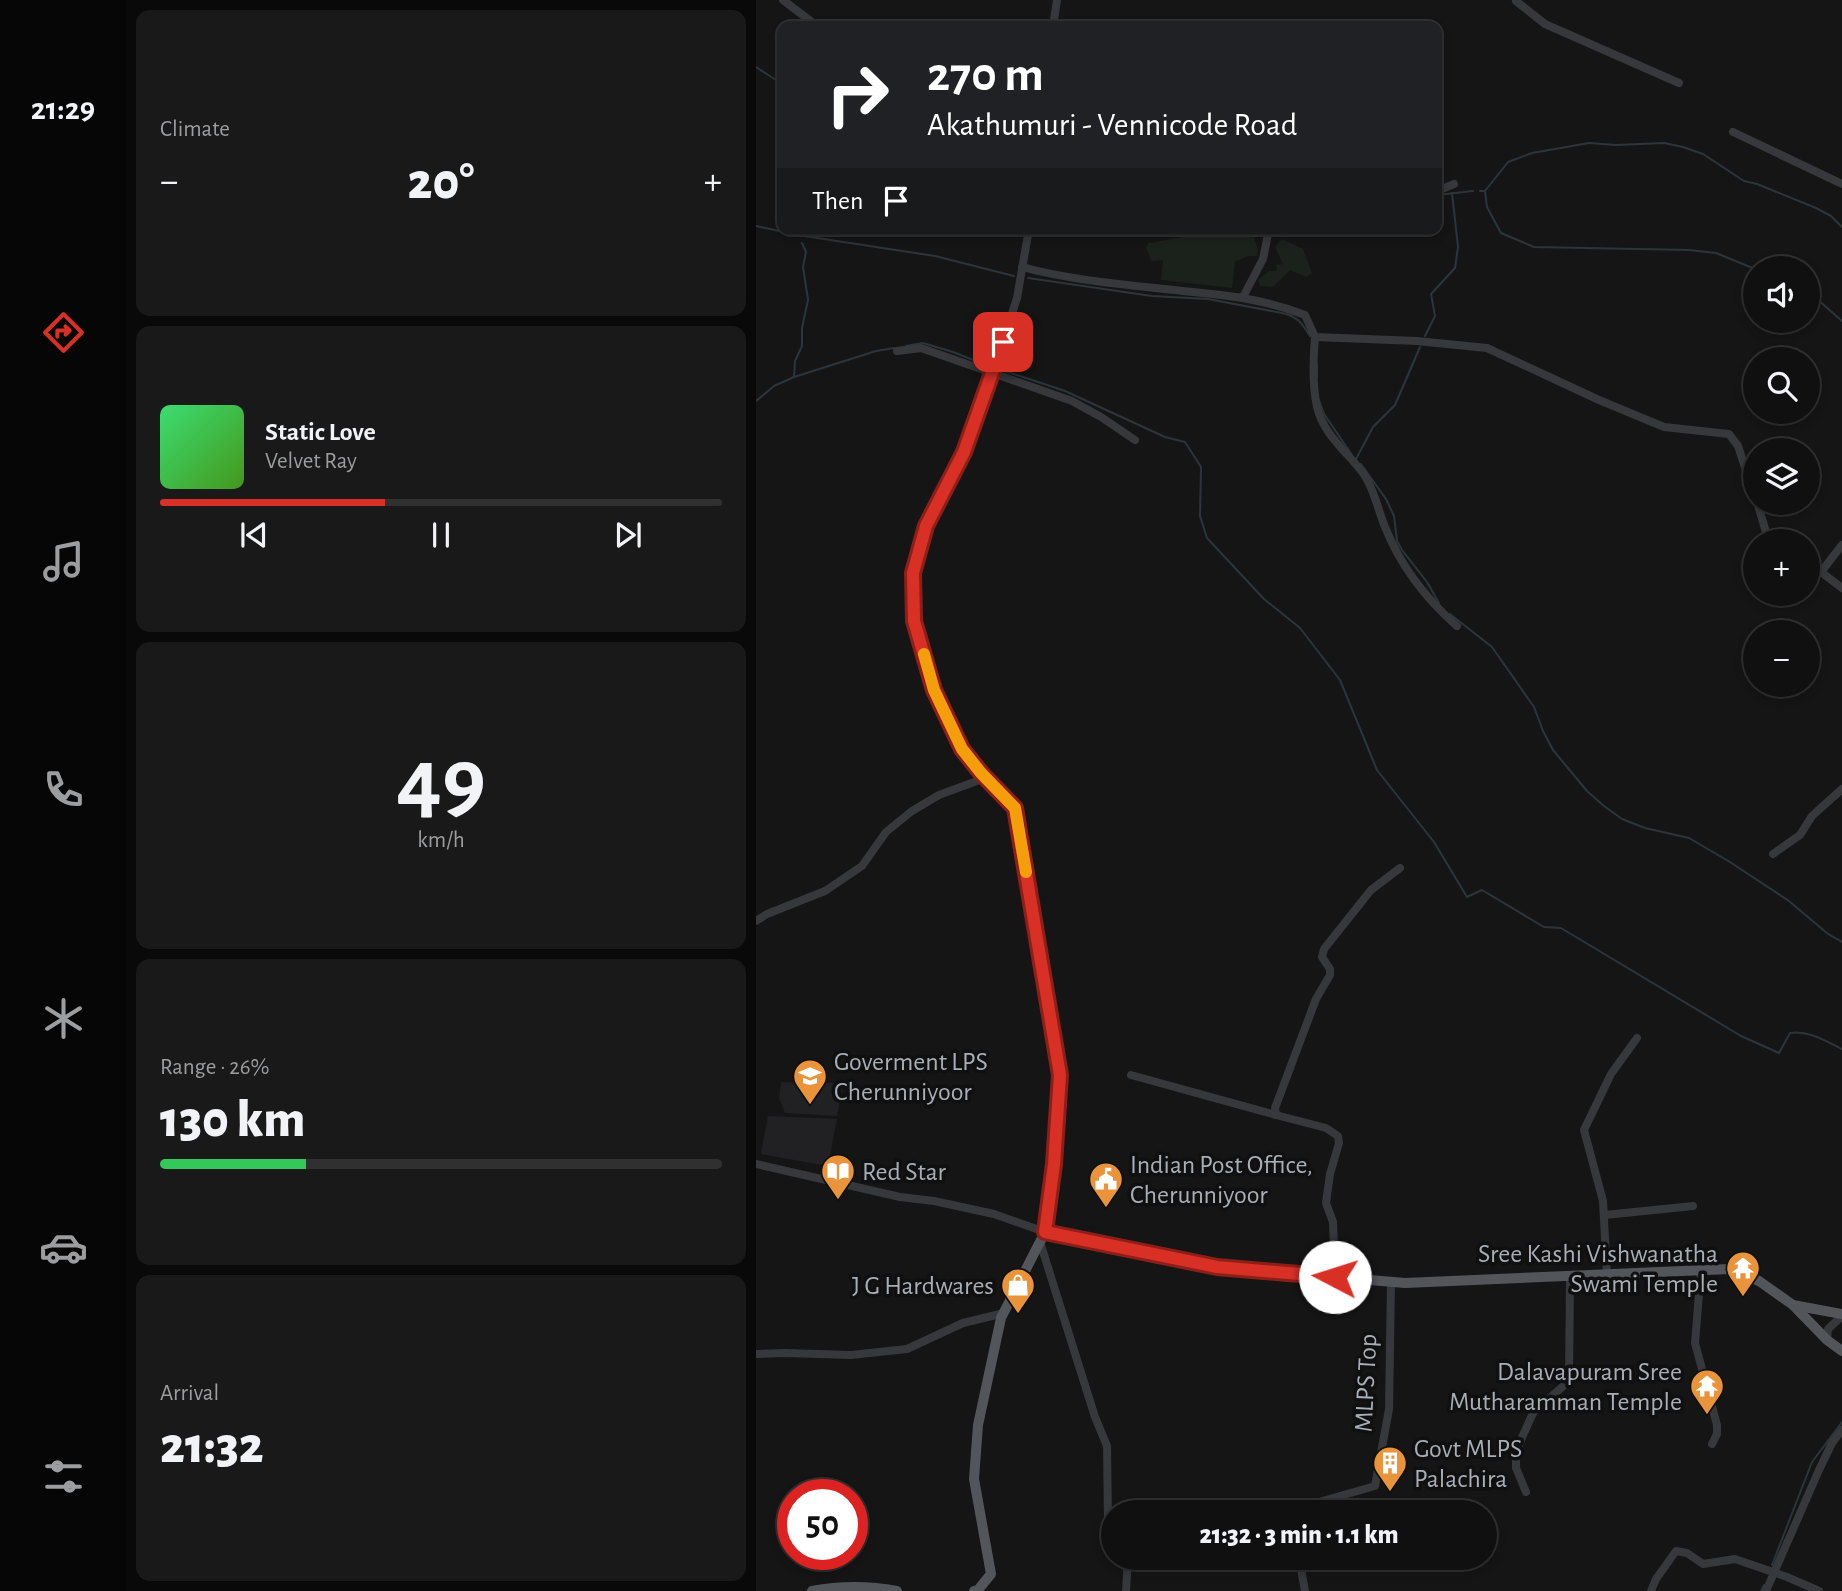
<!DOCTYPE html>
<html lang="en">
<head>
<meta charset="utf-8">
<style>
  body { margin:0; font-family:"Alegreya Sans",sans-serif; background:#191919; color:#f1f3f6; height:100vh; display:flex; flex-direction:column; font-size:26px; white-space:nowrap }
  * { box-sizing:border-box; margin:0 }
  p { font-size:23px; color:#9c9d9f }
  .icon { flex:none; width:38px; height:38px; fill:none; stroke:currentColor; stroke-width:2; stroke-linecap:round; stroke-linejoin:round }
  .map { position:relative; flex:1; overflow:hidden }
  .details { display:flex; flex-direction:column; gap:10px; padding:10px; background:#090909; width:630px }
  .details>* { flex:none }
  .guide { position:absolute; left:21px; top:21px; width:665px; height:214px; border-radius:14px; box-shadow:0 4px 10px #0003,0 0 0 2px #303030; background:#202124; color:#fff; overflow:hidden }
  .controls { position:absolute; left:987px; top:256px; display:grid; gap:14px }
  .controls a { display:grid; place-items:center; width:77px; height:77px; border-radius:50%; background:#101010; box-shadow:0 4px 10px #0003,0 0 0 2px #303030; font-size:35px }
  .speed { position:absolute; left:21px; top:1479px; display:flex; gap:14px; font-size:35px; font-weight:700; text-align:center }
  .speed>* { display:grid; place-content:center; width:91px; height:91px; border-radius:50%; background:#101010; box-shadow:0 4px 10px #0003,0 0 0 2px #303030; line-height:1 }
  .speed .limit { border:10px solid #d22; background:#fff; color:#111 }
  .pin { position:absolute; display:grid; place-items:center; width:60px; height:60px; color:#fff; margin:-30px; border-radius:14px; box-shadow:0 4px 10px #0006 }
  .me { position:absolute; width:77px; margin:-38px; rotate:275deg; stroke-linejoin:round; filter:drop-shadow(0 0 5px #0008) }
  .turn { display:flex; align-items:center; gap:24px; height:147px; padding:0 35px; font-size:32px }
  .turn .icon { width:91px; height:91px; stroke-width:2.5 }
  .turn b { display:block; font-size:49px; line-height:60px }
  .then { display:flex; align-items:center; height:66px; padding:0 35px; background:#0003; gap:14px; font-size:26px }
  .big { font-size:52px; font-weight:800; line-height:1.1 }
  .details .widget { flex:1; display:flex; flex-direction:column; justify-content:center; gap:10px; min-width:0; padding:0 24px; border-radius:14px; background:#191919 }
  .details .dial { align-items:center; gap:0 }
  .dial b { font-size:91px; line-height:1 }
  .song { display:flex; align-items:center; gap:21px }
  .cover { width:84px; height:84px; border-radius:10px; background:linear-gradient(135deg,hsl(140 70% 55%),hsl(100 70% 35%)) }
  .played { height:7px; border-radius:4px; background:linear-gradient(90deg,#d93025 40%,#303030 40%) }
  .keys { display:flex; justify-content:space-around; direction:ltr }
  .heat { display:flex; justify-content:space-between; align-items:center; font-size:38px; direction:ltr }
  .charge { height:10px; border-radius:5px; background:linear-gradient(90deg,#34c759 26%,#303030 0) }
  .trip { position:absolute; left:345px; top:1500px; width:396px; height:70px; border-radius:35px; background:#101010; box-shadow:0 4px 10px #0003,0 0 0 2px #303030; font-weight:800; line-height:70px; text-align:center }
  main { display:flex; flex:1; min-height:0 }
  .dock { display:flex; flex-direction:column; width:126px; justify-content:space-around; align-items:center; background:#060606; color:#9c9d9f }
  .dock .icon { width:49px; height:49px }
  .dock .active { color:#d93025 }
  .dock b { font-size:32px; color:#f1f3f6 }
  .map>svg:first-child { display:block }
  .built { fill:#212123 }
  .green { fill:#1b211b }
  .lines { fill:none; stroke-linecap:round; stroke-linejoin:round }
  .stream { stroke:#2b363a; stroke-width:2 }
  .minor { stroke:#36383b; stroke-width:8 }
  .major { stroke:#52555a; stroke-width:10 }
  .route-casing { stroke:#8d1f18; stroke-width:18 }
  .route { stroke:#d93025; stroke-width:12 }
  .slow { stroke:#f59e0b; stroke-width:12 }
  .labels { text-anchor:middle; stroke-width:7; stroke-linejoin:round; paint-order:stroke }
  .poi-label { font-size:26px; fill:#a7aeb6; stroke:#101011; text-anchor:start }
  .street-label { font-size:26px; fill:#a7aeb6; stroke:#101011 }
</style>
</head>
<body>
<main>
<nav class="dock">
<b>21:29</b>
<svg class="icon active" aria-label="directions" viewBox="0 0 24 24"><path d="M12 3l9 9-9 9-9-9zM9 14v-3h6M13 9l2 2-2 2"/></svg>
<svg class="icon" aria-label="music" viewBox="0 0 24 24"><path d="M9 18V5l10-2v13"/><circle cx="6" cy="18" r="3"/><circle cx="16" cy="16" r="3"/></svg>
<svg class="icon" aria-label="phone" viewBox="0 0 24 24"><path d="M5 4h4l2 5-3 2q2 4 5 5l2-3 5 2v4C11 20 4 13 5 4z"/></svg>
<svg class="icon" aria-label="climate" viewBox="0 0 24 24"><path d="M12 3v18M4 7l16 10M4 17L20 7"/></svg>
<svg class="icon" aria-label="car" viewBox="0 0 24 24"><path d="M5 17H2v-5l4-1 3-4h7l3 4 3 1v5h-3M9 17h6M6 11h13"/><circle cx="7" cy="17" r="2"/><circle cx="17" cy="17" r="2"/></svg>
<svg class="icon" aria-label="filters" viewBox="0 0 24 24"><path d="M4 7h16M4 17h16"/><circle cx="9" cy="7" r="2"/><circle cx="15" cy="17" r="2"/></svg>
</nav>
<section class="details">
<div class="widget"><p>Climate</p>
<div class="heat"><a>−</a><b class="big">20°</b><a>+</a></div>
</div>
<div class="widget">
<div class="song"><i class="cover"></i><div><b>Static Love</b><p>Velvet Ray</p></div></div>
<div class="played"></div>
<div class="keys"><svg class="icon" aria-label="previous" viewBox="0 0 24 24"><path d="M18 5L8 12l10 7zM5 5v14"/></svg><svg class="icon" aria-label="pause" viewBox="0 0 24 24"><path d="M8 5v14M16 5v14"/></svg><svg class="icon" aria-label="next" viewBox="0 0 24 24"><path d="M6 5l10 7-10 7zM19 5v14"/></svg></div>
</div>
<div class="widget dial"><b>49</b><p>km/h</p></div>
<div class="widget"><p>Range · 26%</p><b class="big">130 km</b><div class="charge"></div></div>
<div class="widget"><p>Arrival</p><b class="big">21:32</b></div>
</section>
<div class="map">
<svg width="1086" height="1591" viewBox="0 0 1086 1591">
  <rect width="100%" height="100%" fill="#151516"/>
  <!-- built -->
  <g class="built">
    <path d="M 25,1082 L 87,1083 L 81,1116 L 29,1113 L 23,1098 Z"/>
    <path d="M 12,1116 L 81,1119 L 72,1166 L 5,1154 Z"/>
  </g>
  <!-- green -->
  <g class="green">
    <path d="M 435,229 L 491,229 L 491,233 L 497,234 L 502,250 L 501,256 L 492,256 L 479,262 L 476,288 L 405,280 L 407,260 L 395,261 L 390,247 L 393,243 L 426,237 Z"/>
    <path d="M 526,239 L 547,249 L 556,273 L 550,277 L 534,270 L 517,287 L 504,286 L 502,280 L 513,271 L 521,271 L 520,265 L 527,264 L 519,247 Z"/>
  </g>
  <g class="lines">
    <!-- stream -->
    <g class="stream">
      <path d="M 0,67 L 26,84"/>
      <path d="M 724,191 L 729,191 L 731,207 L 745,233 L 778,247 L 933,250 L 960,253 L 999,269"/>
      <path d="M 729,191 L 752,162 L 776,153 L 833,143 L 860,145 L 908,143 L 927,147 L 947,154 L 988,181 L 1001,184 L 1060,208 L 1075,216 L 1086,227"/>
      <path d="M 681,195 L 717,191"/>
      <path d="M 0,226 L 37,234"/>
      <path d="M 40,229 L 43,236"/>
      <path d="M 48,236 L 179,256 L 258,276"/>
      <path d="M 272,278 L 396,296 L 452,299 L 526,313 C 541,316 546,323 554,336"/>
      <path d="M 1052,291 L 1086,321"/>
      <path d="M 669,336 L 679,316 L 675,294 L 699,268 L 702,247 L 696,193"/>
      <path d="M 150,346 L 167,343 L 197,352 L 235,367"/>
      <path d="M 561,365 L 561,377"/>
      <path d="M 243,369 L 309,391 L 409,437 L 429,442 L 445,467 L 444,516 L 451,538 L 508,599 L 544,628 L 584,680 L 621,770 L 678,842 L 711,897 L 726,890 L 788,927 L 805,928 L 985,1036 L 1023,1053 L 1034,1033 C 1053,1030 1069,1041 1086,1049"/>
      <path d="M 38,377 L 120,351 L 138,348"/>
      <path d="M 563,400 L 568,414 L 596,455"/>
      <path d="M 0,401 L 18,386 L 38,377 L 39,361 L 46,346 L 46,328 L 52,300 L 47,267 L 50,252 L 46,243"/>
      <path d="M 600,459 L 617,427 L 639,405 L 664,347"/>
      <path d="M 605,464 L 630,499 L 638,516 L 641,541 L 646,550 L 671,582 L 683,603"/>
      <path d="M 694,614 L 736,647 L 778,707 L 787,731 L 797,750 L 831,791 L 848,806 L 866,819 L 889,828 L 933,838 L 974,862 L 1033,901 L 1072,934 L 1086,942"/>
      <path d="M 1016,1565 L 1056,1462 L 1086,1422"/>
      <path d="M 1005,1591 L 1008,1585"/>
    </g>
    <!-- minor -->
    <g class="minor">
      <path d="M 27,0 L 61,26"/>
      <path d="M 760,1 L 789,24 L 923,83"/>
      <path d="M 297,26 L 301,0"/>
      <path d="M 977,132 L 1086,184"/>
      <path d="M 681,191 L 698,184"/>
      <path d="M 266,267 C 318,281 373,285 427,291 C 469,295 509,299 549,315 L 559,337 L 661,341 L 731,348 L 843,400 L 908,427 L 973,434 L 982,446 L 999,498"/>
      <path d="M 487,297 L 507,259 L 513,229"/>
      <path d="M 559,337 C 557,360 556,384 561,407 C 567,434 591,452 607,473 C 618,488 622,510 629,527 C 645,567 669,598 701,626"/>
      <path d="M 141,351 L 165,348 L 316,401 L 345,417 L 379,440"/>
      <path d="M 1001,502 L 1010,532 L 1023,541"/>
      <path d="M 1052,562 L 1086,588"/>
      <path d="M 1065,572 L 1086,545"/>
      <path d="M 1017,854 L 1044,835 L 1056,816 L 1086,789"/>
      <path d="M 0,921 L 11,914 L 69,891 L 106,866 L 130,832 L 156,811 L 183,795 L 229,778"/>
      <path d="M 375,1075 L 520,1115"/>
      <path d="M 0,1164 L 144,1197 L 178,1201 L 238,1214 L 289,1232 L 298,1164 L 304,1075 L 259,808 L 224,773 L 206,749 L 178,690 L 158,621 L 157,573 L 170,526 L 208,452 L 240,364 L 261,298 L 273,229"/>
      <path d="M 849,1215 L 937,1206"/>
      <path d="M 284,1242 L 339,1417 L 351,1446 L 352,1521 L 357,1532"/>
      <path d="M 945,1270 L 939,1343 L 961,1425 L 961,1434 L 956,1444"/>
      <path d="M 851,1274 L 847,1201 L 828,1130 L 855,1074 L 881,1038"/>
      <path d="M 579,1277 L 577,1222 L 570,1203 L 574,1174 L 583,1143 L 582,1136 L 570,1128 L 520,1115 L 519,1108 L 560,999 L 574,975 L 574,969 L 566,957 L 568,949 L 615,890 L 644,868"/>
      <path d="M 1071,1340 L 1072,1329 L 1086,1316"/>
      <path d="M 0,1354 L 29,1353 L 95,1355 L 151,1349 L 207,1323 L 248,1313"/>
      <path d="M 770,1492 L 760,1468 L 760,1454 L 764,1442 L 777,1413 L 813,1381 L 814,1276"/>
      <path d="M 536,1512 L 535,1510 L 619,1486 L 633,1409 L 635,1282"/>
      <path d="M 543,1558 L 549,1591"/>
      <path d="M 370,1591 L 372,1558"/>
      <path d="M 895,1591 L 900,1579 L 920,1551 L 931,1553 L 947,1564 L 979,1559 L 1031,1577 L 1063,1591"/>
      <path d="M 1010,1591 L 1063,1470 L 1076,1443 L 1086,1430"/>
    </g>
    <!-- major -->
    <g class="major">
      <path d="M 1037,1305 L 1071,1340 L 1086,1351"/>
      <path d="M 56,1591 C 83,1586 114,1586 141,1591"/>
      <path d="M 218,1591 L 222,1590 L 235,1574 L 218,1479 L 222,1425 L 245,1318 L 289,1232 L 461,1267 L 649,1283 L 973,1269 L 1003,1281 L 1037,1305 L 1086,1314"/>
    </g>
  </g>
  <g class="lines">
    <!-- route casing -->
    <g class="route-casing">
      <path id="route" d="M 247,342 L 208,452 L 170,526 L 157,573 L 158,621 L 178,690 L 206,749 L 225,773 L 259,808 L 304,1075 L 298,1164 L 289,1232 L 461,1267 L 579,1277"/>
    </g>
    <!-- route -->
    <use href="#route" class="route"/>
    <!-- slow -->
    <path class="slow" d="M 168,654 L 178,690 L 206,749 L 225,773 L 259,808 L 270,872"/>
  </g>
  <!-- icons -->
  <defs>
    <g id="school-pin" transform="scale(1.75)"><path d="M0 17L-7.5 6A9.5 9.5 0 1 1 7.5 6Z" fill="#e9933a" stroke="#101011"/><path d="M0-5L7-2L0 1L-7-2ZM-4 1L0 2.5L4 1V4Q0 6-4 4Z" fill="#fff"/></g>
    <g id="library-pin" transform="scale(1.75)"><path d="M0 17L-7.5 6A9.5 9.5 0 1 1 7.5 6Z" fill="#e9933a" stroke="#101011"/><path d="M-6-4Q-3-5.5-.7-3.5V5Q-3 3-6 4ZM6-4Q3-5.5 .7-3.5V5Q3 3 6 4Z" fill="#fff"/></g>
    <g id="civic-pin" transform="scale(1.75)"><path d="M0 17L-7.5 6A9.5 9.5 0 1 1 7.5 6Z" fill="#e9933a" stroke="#101011"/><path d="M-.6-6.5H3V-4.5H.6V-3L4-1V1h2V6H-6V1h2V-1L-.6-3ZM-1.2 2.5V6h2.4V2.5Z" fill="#fff"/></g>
    <g id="temple-pin" transform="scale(1.75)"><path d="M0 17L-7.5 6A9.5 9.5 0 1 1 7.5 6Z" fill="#e9933a" stroke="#101011"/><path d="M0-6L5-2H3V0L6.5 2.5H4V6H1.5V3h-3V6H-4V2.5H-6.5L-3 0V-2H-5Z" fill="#fff"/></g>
    <g id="shop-pin" transform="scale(1.75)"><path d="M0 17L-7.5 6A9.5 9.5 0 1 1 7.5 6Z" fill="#e9933a" stroke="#101011"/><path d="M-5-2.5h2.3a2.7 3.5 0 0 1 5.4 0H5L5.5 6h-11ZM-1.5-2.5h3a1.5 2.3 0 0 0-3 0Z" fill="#fff"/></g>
    <g id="building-pin" transform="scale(1.75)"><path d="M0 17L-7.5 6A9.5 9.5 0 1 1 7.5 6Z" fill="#e9933a" stroke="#101011"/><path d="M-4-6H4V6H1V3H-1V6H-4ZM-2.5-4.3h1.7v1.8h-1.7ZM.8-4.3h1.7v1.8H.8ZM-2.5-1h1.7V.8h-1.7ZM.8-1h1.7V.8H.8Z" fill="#fff"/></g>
  </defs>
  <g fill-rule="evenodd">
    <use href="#school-pin" x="54" y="1076"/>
    <use href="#library-pin" x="82" y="1171"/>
    <use href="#civic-pin" x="350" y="1179"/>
    <use href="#temple-pin" x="987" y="1268"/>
    <use href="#shop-pin" x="262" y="1285"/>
    <use href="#temple-pin" x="951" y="1386"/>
    <use href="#building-pin" x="634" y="1463"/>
  </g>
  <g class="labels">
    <!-- poi labels -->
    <g class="poi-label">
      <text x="78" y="1070">Goverment LPS<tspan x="78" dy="30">Cherunniyoor</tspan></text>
      <text x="374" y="1173">Indian Post Office,<tspan x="374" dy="30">Cherunniyoor</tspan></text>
      <text x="106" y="1180">Red Star</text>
      <text x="962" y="1262" text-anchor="end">Sree Kashi Vishwanatha<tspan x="962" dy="30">Swami Temple</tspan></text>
      <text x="238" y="1294" text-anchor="end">J G Hardwares</text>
      <text x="926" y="1380" text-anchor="end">Dalavapuram Sree<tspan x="926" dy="30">Mutharamman Temple</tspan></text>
      <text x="658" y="1457">Govt MLPS<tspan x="658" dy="30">Palachira</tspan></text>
    </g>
    <!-- street labels -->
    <g class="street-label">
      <text transform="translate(609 1383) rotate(-87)" y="9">MLPS Top</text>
    </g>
  </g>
</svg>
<div class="controls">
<a><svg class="icon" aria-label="sound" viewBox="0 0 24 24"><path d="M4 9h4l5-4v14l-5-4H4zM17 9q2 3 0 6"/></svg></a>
<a><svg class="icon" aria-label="search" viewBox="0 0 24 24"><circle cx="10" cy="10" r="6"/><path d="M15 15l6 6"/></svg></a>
<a><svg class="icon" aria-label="layers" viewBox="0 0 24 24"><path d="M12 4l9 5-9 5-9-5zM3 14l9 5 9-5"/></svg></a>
<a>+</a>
<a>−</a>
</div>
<div class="speed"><div class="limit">50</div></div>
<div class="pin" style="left:247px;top:342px;background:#d93025"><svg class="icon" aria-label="arrive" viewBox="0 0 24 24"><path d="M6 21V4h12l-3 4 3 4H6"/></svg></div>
<svg class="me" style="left:579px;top:1277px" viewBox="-20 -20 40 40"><circle r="19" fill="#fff"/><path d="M0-13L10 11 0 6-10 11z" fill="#d93025"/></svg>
<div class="trip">21:32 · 3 min · 1.1 km</div>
<div class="guide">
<div class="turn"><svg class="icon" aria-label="right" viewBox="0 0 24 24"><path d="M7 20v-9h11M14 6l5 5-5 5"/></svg><div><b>270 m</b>Akathumuri - Vennicode Road</div></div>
<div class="then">Then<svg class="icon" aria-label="arrive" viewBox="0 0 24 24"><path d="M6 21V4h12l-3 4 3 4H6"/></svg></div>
</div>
</div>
</main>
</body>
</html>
